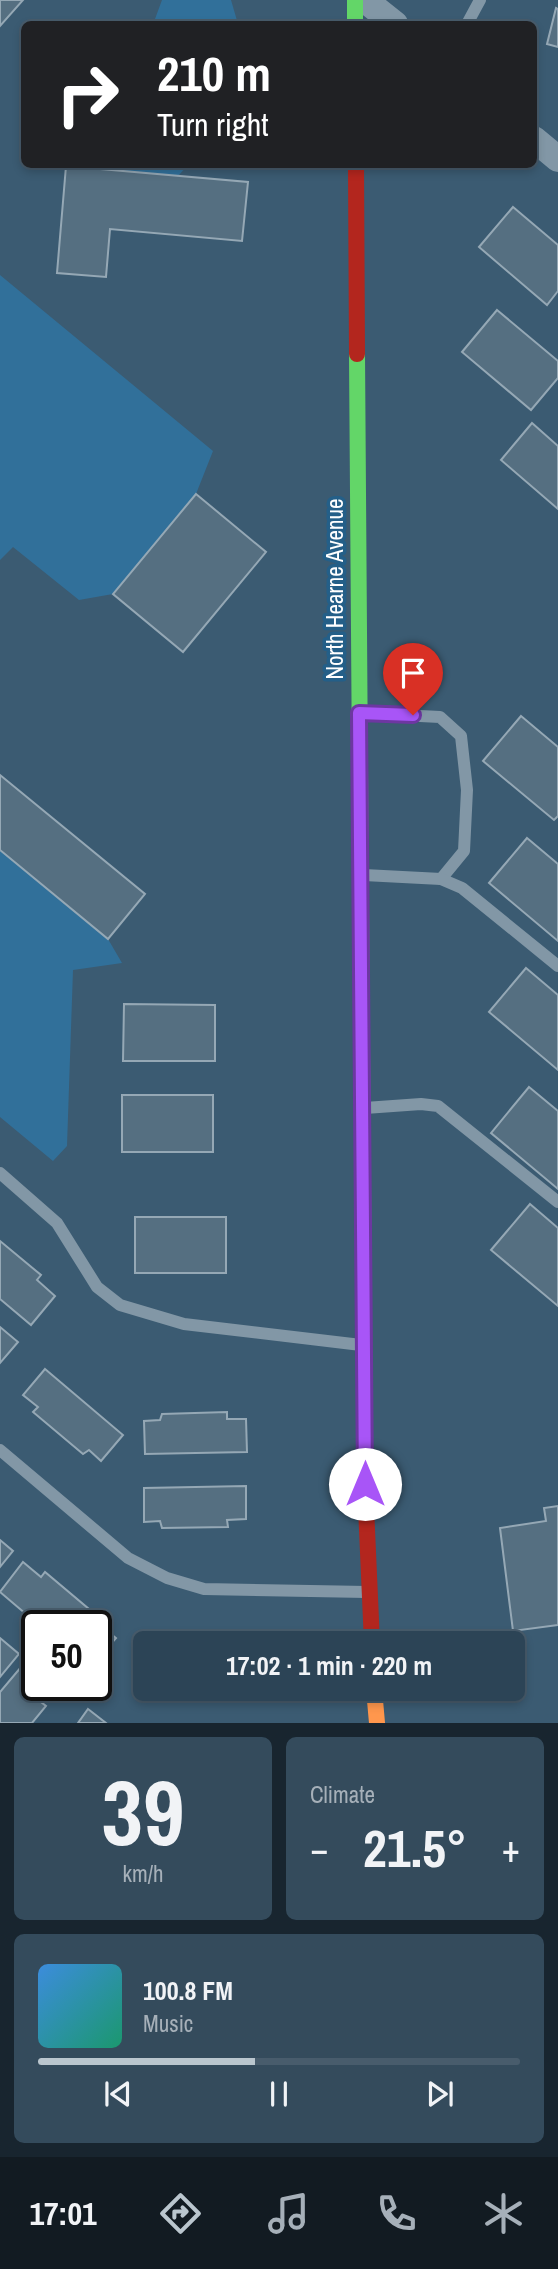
<!DOCTYPE html>
<html lang="en">
<head>
<meta charset="utf-8">
<style>
  body { margin:0; font-family:"Archivo Narrow",sans-serif; background:#344b5c; color:#f1f3f6; height:100vh; display:flex; flex-direction:column; font-size:26px; white-space:nowrap }
  * { box-sizing:border-box; margin:0 }
  p { font-size:23px; color:#a6b0b9 }
  .icon { flex:none; width:38px; height:38px; fill:none; stroke:currentColor; stroke-width:2; stroke-linecap:round; stroke-linejoin:round }
  .map { position:relative; height:1723px; overflow:hidden }
  .panel { display:flex; flex-direction:column; gap:14px; padding:14px; background:#18252f; flex:1 }
  .panel>* { flex:none }
  .guide { position:absolute; left:21px; top:21px; width:516px; height:147px; border-radius:10px; box-shadow:0 4px 10px #0003,0 0 0 2px #485c6c; background:#202124; color:#fff; overflow:hidden }
  .speed { position:absolute; left:21px; top:1610px; display:flex; gap:14px; font-size:35px; font-weight:700; text-align:center }
  .speed>* { display:grid; place-content:center; width:91px; height:91px; border-radius:50%; background:#2c4456; box-shadow:0 4px 10px #0003,0 0 0 2px #485c6c; line-height:1 }
  .speed .limit { border:4px solid #111; border-radius:10px; background:#fff; color:#111 }
  .pin { position:absolute; display:grid; place-items:center; width:60px; height:60px; color:#fff; margin:-72px -30px; border-radius:50% 50% 50% 0; rotate:-45deg; box-shadow:0 0 7px #0007 }
  .pin .icon { rotate:45deg }
  .me { position:absolute; width:77px; margin:-38px; rotate:0deg; stroke-linejoin:round; filter:drop-shadow(0 0 5px #0008) }
  .turn { display:flex; align-items:center; gap:24px; height:147px; padding:0 21px; font-size:32px }
  .turn .icon { width:91px; height:91px; stroke-width:2.5 }
  .turn b { display:block; font-size:49px; line-height:60px }
  .big { font-size:52px; font-weight:700; line-height:1.1 }
  .panel .tile { flex:1; display:flex; flex-direction:column; justify-content:center; gap:10px; min-width:0; padding:0 24px; border-radius:10px; background:#344b5c }
  .panel .dial { align-items:center; gap:0 }
  .dial b { font-size:91px; line-height:1 }
  .song { display:flex; align-items:center; gap:21px }
  .cover { width:84px; height:84px; border-radius:10px; background:linear-gradient(135deg,hsl(210 70% 55%),hsl(160 70% 35%)) }
  .played { height:7px; border-radius:4px; background:linear-gradient(90deg,#bac6ce 45%,#485c6c 45%) }
  .keys { display:flex; justify-content:space-around; direction:ltr }
  .heat { display:flex; justify-content:space-between; align-items:center; font-size:38px; direction:ltr }
  .panel .tiles { flex:1; display:grid; gap:14px; grid-template-columns:1fr 1fr }
  .tile:last-child { grid-column:span 2 }
  .trip { position:absolute; left:133px; top:1631px; width:392px; height:70px; border-radius:10px; background:#2c4456; box-shadow:0 4px 10px #0003,0 0 0 2px #485c6c; font-weight:700; line-height:70px; text-align:center }
  .dock { display:flex; height:112px; justify-content:space-around; align-items:center; background:#121b22; color:#a6b0b9 }
  .dock .icon { width:49px; height:49px }
  .dock .on { color:#bac6ce }
  .dock b { font-size:32px; color:#f1f3f6 }
  .map>svg:first-child { display:block }
  .green { fill:#31709a }
  .building { fill:#556f81; stroke:#95a8b5; stroke-width:2 }
  .lines { fill:none; stroke-linecap:round; stroke-linejoin:round }
  .lane { stroke:#8297a6; stroke-width:12 }
  .street { stroke:#8297a6; stroke-width:26 }
  .fast { stroke:#63d668; stroke-width:16 }
  .slow { stroke:#ff974d; stroke-width:16 }
  .jam { stroke:#b3261e; stroke-width:16 }
  .route-casing { stroke:#6d37a1; stroke-width:18 }
  .route { stroke:#a855f7; stroke-width:12 }
  .labels { text-anchor:middle; stroke-width:7; stroke-linejoin:round; paint-order:stroke }
  .street-label { font-size:23px; fill:#fff; stroke:#245f88 }
</style>
</head>
<body>
<div class="map">
<svg width="558" height="1723" viewBox="0 0 558 1723">
  <rect width="100%" height="100%" fill="#3b5b72"/>
  <!-- green -->
  <g class="green">
    <path d="M 162,0 L 231,0 L 238,24 L 145,24 L 155,19 Z"/>
    <path d="M 64,165 L 188,165 L 178,176 Z"/>
    <path d="M 0,275 L 213,451 L 196,494 L 113,594 L 79,600 L 13,547 L 0,560 Z"/>
    <path d="M 0,850 L 108,939 L 122,963 L 73,970 L 67,1146 L 53,1161 L 0,1117 Z"/>
  </g>
  <!-- building -->
  <g class="building">
    <path d="M 0,0 L 23,0 L 0,26 Z"/>
    <path d="M 556,8 L 558,9 L 558,47 L 547,44 Z"/>
    <path d="M 66,166 L 248,182 L 242,241 L 110,229 L 106,277 L 57,273 Z"/>
    <path d="M 513,207 L 558,245 L 558,291 L 547,305 L 479,247 Z"/>
    <path d="M 497,310 L 558,361 L 558,378 L 531,410 L 462,352 Z"/>
    <path d="M 532,423 L 558,446 L 558,509 L 501,460 Z"/>
    <path d="M 196,494 L 266,552 L 183,652 L 113,594 Z"/>
    <path d="M 521,716 L 558,747 L 558,816 L 554,820 L 483,761 Z"/>
    <path d="M 0,775 L 145,894 L 108,939 L 0,850 Z"/>
    <path d="M 527,838 L 558,864 L 558,941 L 489,883 Z"/>
    <path d="M 526,968 L 558,995 L 558,1070 L 489,1012 Z"/>
    <path d="M 124,1004 L 215,1005 L 215,1061 L 123,1061 Z"/>
    <path d="M 529,1087 L 558,1111 L 558,1189 L 491,1133 Z"/>
    <rect x="122" y="1095" width="91" height="57"/>
    <path d="M 530,1204 L 558,1228 L 558,1306 L 491,1250 Z"/>
    <rect x="135" y="1217" width="91" height="56"/>
    <path d="M 0,1241 L 41,1275 L 37,1280 L 55,1296 L 31,1325 L 0,1299 Z"/>
    <path d="M 0,1327 L 18,1342 L 0,1363 Z"/>
    <path d="M 45,1369 L 123,1435 L 101,1461 L 89,1450 L 83,1454 L 33,1412 L 38,1407 L 23,1395 Z"/>
    <path d="M 227,1412 L 227,1419 L 246,1419 L 247,1452 L 145,1454 L 144,1421 L 160,1420 L 162,1414 Z"/>
    <path d="M 246,1486 L 246,1519 L 227,1520 L 228,1527 L 162,1528 L 160,1521 L 144,1522 L 144,1488 Z"/>
    <path d="M 558,1506 L 558,1625 L 513,1631 L 500,1528 L 546,1521 L 544,1508 Z"/>
    <path d="M 0,1540 L 13,1551 L 0,1567 Z"/>
    <path d="M 23,1562 L 41,1577 L 45,1572 L 102,1620 L 99,1624 L 116,1638 L 96,1661 L 96,1626 L 40,1626 L 0,1592 Z"/>
    <path d="M 0,1638 L 19,1654 L 0,1677 Z"/>
    <path d="M 27,1660 L 37,1668 L 37,1685 L 54,1685 L 41,1702 L 46,1706 L 32,1723 L 0,1723 L 0,1692 Z"/>
    <path d="M 88,1709 L 106,1723 L 78,1723 Z"/>
  </g>
  <g class="lines">
    <!-- lane -->
    <g class="lane">
      <path d="M 467,24 L 480,0"/>
      <path d="M 361,713 L 440,717 L 461,736 L 467,790 L 464,851 L 441,879"/>
      <path d="M 364,875 L 441,879 L 462,888 L 558,966"/>
      <path d="M 365,1108 L 421,1104 L 438,1106 L 558,1202"/>
      <path d="M 0,1173 L 57,1223 L 97,1287 L 120,1305 L 184,1324 L 361,1345"/>
      <path d="M 0,1450 L 128,1558 L 167,1578 L 204,1589 L 367,1592"/>
    </g>
    <!-- street -->
    <g class="street">
      <path d="M 365,0 L 395,24"/>
      <path d="M 534,139 L 558,159"/>
    </g>
    <!-- fast -->
    <g class="fast">
      <path d="M 355,0 L 355,24"/>
      <path d="M 357,354 L 364,1324"/>
    </g>
    <!-- slow -->
    <path class="slow" d="M 374,1689 L 377,1723"/>
    <!-- jam -->
    <g class="jam">
      <path d="M 356,164 L 357,354"/>
      <path d="M 364,1324 L 365,1484 L 372,1643"/>
    </g>
  </g>
  <g class="lines">
    <!-- route casing -->
    <g class="route-casing">
      <path id="route" d="M 365,1484 L 359,713 L 413,715"/>
    </g>
    <!-- route -->
    <use href="#route" class="route"/>
  </g>
  <g class="labels">
    <!-- street labels -->
    <g class="street-label">
      <text transform="translate(335 589) rotate(-90)" y="8">North Hearne Avenue</text>
    </g>
  </g>
</svg>
<div class="speed"><div class="limit">50</div></div>
<div class="pin" style="left:413px;top:715px;background:#d93025"><svg class="icon" aria-label="arrive" viewBox="0 0 24 24"><path d="M6 21V4h12l-3 4 3 4H6"/></svg></div>
<svg class="me" style="left:365px;top:1484px" viewBox="-20 -20 40 40"><circle r="19" fill="#fff"/><path d="M0-13L10 11 0 6-10 11z" fill="#a855f7"/></svg>
<div class="trip">17:02 · 1 min · 220 m</div>
<div class="guide">
<div class="turn"><svg class="icon" aria-label="right" viewBox="0 0 24 24"><path d="M7 20v-9h11M14 6l5 5-5 5"/></svg><div><b>210 m</b>Turn right</div></div>
</div>
</div>
<section class="panel">
<div class="tiles">
<div class="tile dial"><b>39</b><p>km/h</p></div>
<div class="tile"><p>Climate</p>
<div class="heat"><a>−</a><b class="big">21.5°</b><a>+</a></div>
</div>
<div class="tile">
<div class="song"><i class="cover"></i><div><b>100.8 FM</b><p>Music</p></div></div>
<div class="played"></div>
<div class="keys"><svg class="icon" aria-label="previous" viewBox="0 0 24 24"><path d="M18 5L8 12l10 7zM5 5v14"/></svg><svg class="icon" aria-label="pause" viewBox="0 0 24 24"><path d="M8 5v14M16 5v14"/></svg><svg class="icon" aria-label="next" viewBox="0 0 24 24"><path d="M6 5l10 7-10 7zM19 5v14"/></svg></div>
</div>
</div>
</section>
<nav class="dock">
<b>17:01</b>
<svg class="icon on" aria-label="directions" viewBox="0 0 24 24"><path d="M12 3l9 9-9 9-9-9zM9 14v-3h6M13 9l2 2-2 2"/></svg>
<svg class="icon" aria-label="music" viewBox="0 0 24 24"><path d="M9 18V5l10-2v13"/><circle cx="6" cy="18" r="3"/><circle cx="16" cy="16" r="3"/></svg>
<svg class="icon" aria-label="phone" viewBox="0 0 24 24"><path d="M5 4h4l2 5-3 2q2 4 5 5l2-3 5 2v4C11 20 4 13 5 4z"/></svg>
<svg class="icon" aria-label="climate" viewBox="0 0 24 24"><path d="M12 3v18M4 7l16 10M4 17L20 7"/></svg>
</nav>
</body>
</html>
